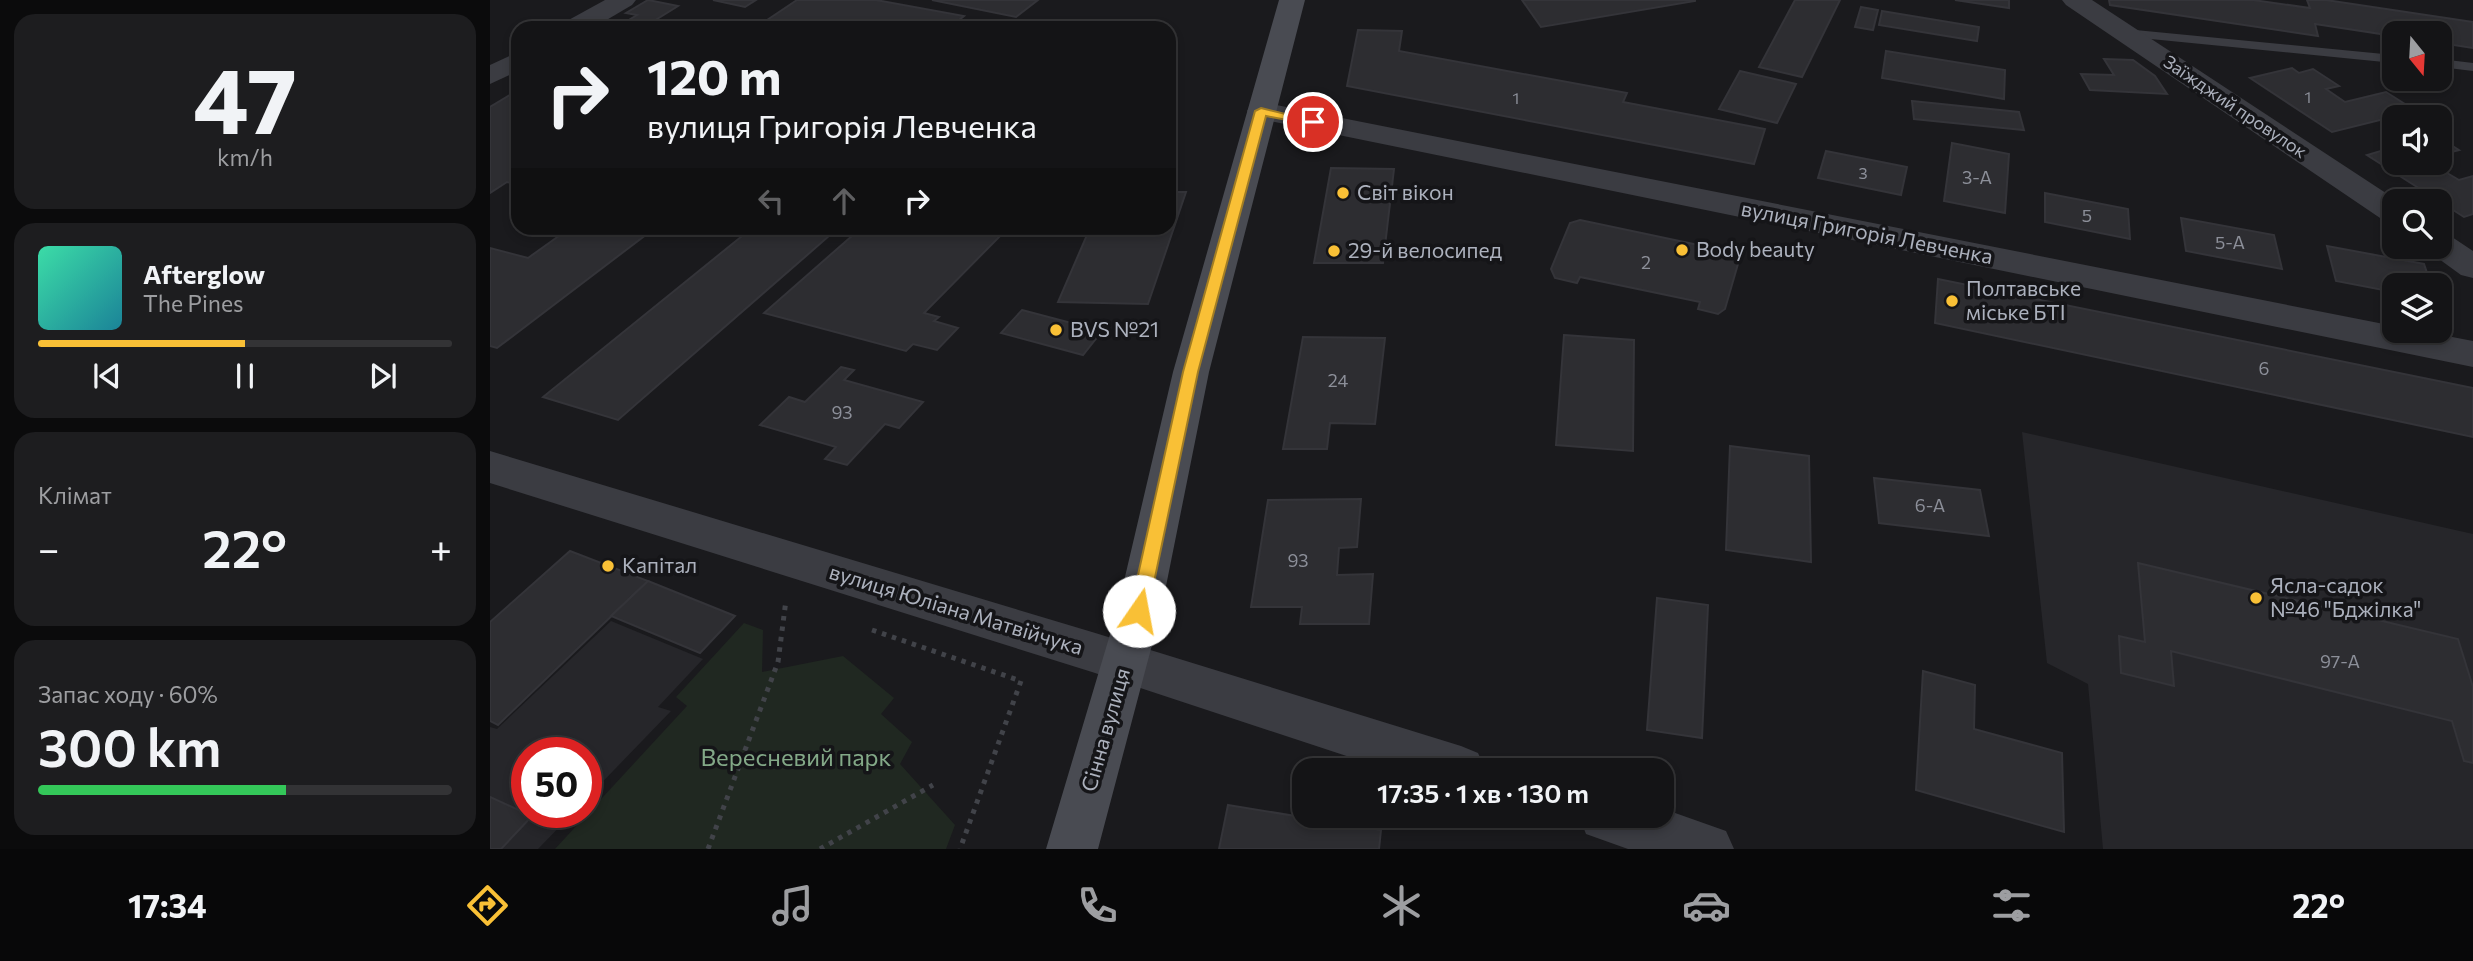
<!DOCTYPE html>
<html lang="uk">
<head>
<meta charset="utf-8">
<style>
  body { margin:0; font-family:Commissioner,sans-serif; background:#1d1d1f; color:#f1f3f6; height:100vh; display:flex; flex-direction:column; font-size:26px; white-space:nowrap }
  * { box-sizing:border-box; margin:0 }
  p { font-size:23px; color:#9d9ea1 }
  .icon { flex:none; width:38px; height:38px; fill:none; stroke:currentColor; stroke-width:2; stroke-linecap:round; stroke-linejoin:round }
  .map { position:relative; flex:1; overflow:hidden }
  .drawer { display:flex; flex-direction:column; gap:14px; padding:14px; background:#0b0b0c; width:490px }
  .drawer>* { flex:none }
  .banner { position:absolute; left:21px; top:21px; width:665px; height:214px; border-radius:21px; box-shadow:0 4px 10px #0003,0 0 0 2px #333335; background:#141416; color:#f1f3f6; overflow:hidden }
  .needle { width:46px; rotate:162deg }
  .tools { position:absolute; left:1892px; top:21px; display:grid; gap:14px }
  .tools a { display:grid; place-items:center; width:70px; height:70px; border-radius:14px; background:#141416; box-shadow:0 4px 10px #0003,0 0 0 2px #333335; font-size:35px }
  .speed { position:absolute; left:21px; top:737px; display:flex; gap:14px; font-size:35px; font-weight:700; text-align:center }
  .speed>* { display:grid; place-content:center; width:91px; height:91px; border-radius:50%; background:#141416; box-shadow:0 4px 10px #0003,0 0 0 2px #333335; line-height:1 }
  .speed .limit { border:10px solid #d22; background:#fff; color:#111 }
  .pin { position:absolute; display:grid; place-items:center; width:60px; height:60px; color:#fff; margin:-30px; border:4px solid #fff; border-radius:50%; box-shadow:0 2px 7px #0007 }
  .me { position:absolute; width:77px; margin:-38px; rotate:12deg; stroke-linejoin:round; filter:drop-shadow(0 0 5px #0008) }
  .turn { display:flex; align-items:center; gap:24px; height:147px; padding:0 21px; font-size:32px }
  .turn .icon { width:91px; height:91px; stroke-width:2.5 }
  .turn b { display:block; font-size:49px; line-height:60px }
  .lanes { display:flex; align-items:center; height:66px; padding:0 21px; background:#0003; justify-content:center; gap:35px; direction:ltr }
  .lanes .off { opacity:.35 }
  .big { font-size:52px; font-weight:600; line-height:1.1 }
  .drawer .card { flex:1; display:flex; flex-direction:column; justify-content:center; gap:10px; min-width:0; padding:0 24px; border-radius:21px; background:#1d1d1f }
  .drawer .dial { align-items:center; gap:0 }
  .dial b { font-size:91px; line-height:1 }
  .song { display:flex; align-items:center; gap:21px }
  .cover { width:84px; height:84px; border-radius:10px; background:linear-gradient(135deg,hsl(160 70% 55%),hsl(190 70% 35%)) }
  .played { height:7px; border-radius:4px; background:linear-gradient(90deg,#f9c036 50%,#333335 50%) }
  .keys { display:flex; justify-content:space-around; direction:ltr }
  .heat { display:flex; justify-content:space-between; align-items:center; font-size:38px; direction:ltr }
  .charge { height:10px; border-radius:5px; background:linear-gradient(90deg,#34c759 60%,#333335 0) }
  .trip { position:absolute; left:802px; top:758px; width:382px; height:70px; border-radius:21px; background:#141416; box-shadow:0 4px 10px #0003,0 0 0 2px #333335; font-weight:600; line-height:70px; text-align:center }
  .tabs { display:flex; height:112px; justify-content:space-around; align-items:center; background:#080809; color:#9d9ea1 }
  .tabs .icon { width:49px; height:49px }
  .tabs .selected { color:#f9c036 }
  .tabs b { font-size:32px; color:#f1f3f6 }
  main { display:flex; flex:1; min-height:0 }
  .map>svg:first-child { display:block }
  .built { fill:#26262a }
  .green { fill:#202821 }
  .building { fill:#2d2d31; stroke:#343439; stroke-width:2 }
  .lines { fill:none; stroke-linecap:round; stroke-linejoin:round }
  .path { stroke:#414349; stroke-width:5; stroke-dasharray:4.5 6; stroke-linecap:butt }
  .service { fill:#3b3c42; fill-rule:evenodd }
  .minor { fill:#3b3c42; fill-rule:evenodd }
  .tertiary { fill:#3b3c42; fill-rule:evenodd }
  .secondary { fill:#494b52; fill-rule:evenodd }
  .route { fill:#f9c036; stroke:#a27d23; stroke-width:2 }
  .poi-dot { fill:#f9c036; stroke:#151518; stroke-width:2.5 }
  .labels { text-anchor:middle; stroke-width:7; stroke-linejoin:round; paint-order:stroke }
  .far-number-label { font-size:16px; fill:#8c8f99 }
  .far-street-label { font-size:18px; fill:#acb1bd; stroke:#151518 }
  .number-label { font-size:18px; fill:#8c8f99 }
  .poi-label { font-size:21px; fill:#acb1bd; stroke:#151518; text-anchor:start }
  .street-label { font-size:21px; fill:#acb1bd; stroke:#151518 }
  .near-park-label { font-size:24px; fill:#83a887; stroke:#151518 }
</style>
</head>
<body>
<main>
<section class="drawer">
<div class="card dial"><b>47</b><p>km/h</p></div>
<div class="card">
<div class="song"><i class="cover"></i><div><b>Afterglow</b><p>The Pines</p></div></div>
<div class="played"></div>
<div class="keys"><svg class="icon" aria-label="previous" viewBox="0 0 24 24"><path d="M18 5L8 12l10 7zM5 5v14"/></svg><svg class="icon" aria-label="pause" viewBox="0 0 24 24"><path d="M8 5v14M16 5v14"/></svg><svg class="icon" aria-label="next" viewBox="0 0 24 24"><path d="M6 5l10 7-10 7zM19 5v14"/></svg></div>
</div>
<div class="card"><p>Клімат</p>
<div class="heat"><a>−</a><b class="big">22°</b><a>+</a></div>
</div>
<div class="card"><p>Запас ходу · 60%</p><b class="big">300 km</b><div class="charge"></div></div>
</section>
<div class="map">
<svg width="1983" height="849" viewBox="0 0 1983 849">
  <rect width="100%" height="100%" fill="#1a1a1d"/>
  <!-- built -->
  <g class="built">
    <path d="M 1532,432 L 1983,534 L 1983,849 L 1613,849 L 1598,684 L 1557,663 Z"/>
    <path d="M 121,621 L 213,659 L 168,707 L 181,711 L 96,799 L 96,752 L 37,752 L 37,812 L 84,812 L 48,849 L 0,849 L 0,727 L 7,729 Z"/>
  </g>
  <!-- green -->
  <path class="green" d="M 254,623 L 273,630 L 272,672 L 353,656 L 404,698 L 391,714 L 422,742 L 410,764 L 465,825 L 456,849 L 65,849 L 197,706 L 186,697 Z"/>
  <!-- building -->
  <g class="building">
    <path d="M 158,0 L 188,6 L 164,21 L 200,28 L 131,28 L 136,25 L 132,24 L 147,15 L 136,13 Z"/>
    <path d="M 223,0 L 266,0 L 255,7 Z"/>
    <path d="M 307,0 L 386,0 L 474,16 L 459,28 L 265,28 Z"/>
    <path d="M 442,0 L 548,0 L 526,17 Z"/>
    <path d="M 1032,0 L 1205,0 L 1205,1 L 1051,27 Z"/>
    <path d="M 1305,0 L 1350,0 L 1312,77 L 1269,67 Z"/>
    <path d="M 1465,0 L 1519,0 L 1519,8 Z"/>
    <path d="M 1619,0 L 1763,0 L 1820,8 L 1817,0 L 1836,0 L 1983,22 L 1983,48 L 1950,43 L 1950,33 L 1904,33 L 1904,36 L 1825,24 L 1828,36 L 1620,5 Z"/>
    <path d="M 1371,7 L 1388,10 L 1383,30 L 1365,27 Z"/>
    <path d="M 1392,11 L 1489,27 L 1487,41 L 1389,25 Z"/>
    <path d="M 868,30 L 912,31 L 909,51 L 1137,93 L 1133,102 L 1275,129 L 1264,164 L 857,86 Z"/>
    <path d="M 1396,51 L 1515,70 L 1514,99 L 1392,78 Z"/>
    <path d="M 1614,59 L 1643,60 L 1665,76 L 1677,94 L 1600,90 L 1591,74 L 1624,75 Z"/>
    <path d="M 1802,68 L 1809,73 L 1823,69 L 1849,86 L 1836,89 L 1855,102 L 1896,92 L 1926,111 L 1842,132 L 1760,78 Z"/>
    <path d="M 1250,71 L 1306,84 L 1287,123 L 1229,109 Z"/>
    <path d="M 28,90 L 28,128 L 23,131 L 28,133 L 28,185 L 17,182 L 0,193 L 0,107 Z"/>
    <path d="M 1422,101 L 1529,112 L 1534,130 L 1424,119 Z"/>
    <path d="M 1950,138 L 1969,150 L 1950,155 Z"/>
    <path d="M 1462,143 L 1519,154 L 1515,213 L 1454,201 Z"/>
    <path d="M 1904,147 L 1904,163 L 1940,163 L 1969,180 L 1983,176 L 1983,214 L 1974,217 L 1877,155 Z"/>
    <path d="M 1336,151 L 1417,167 L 1411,195 L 1328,178 Z"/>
    <path d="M 841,168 L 904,169 L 893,263 L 824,263 Z"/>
    <path d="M 679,192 L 696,192 L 658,304 L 568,302 L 600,228 L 679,228 Z"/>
    <path d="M 1555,193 L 1638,209 L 1640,239 L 1555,222 Z"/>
    <path d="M 1691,218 L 1784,235 L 1792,269 L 1696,251 Z"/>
    <path d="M 1090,220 L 1246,253 L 1250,257 L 1235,309 L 1228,314 L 1208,309 L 1210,302 L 1090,277 L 1087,283 L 1065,278 L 1061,269 L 1080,223 Z"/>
    <path d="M 80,228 L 165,228 L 7,348 L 0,346 L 0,248 L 38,258 Z"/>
    <path d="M 262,228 L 337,228 L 330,233 L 339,236 L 128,420 L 53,397 Z"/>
    <path d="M 371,228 L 518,228 L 434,313 L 449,317 L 444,321 L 468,328 L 447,350 L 423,344 L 416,351 L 274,313 Z"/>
    <path d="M 1837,246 L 1934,264 L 1941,285 L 1904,285 L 1904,292 L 1846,281 Z"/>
    <path d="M 1448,279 L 1983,388 L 1983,437 L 1445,323 Z"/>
    <path d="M 532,310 L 612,331 L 593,355 L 511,333 Z"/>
    <path d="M 1074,335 L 1144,340 L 1143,451 L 1066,445 Z"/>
    <path d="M 813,337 L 895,338 L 885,424 L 840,423 L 837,449 L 793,449 Z"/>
    <path d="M 351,367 L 364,370 L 354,380 L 433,402 L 409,428 L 395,424 L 357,465 L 335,459 L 346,447 L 270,425 L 299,397 L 315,402 Z"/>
    <path d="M 1240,446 L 1319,456 L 1321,562 L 1236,550 Z"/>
    <path d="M 1384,478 L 1490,490 L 1499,536 L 1389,523 Z"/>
    <path d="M 871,499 L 867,547 L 849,548 L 847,575 L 883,574 L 879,624 L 810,624 L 812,607 L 761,607 L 778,500 Z"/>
    <path d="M 80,551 L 158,581 L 8,725 L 0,721 L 0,622 Z"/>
    <path d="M 1648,563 L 1968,639 L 1983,687 L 1983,763 L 1974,761 L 1962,721 L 1681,651 L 1684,686 L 1631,673 L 1629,636 L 1655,642 Z"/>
    <path d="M 158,581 L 245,616 L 210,653 L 121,616 Z"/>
    <path d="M 1167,598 L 1218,605 L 1212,738 L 1157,730 Z"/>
    <path d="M 1433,671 L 1485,685 L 1484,729 L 1572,753 L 1574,832 L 1426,790 Z"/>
    <path d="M 0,797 L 42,816 L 11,849 L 0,849 Z"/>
    <path d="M 738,805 L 891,830 L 889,849 L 729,849 Z"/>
  </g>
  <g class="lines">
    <!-- path -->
    <g class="path">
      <path d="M 382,630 L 531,681 L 470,849"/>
      <path d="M 218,849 L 288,662 L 296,600"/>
      <path d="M 330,849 L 443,785"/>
    </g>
    <!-- service -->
    <g class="service">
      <path d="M 1635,29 L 1904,55 L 1904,63 L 1630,36 L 1628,33 Z"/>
      <path d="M 1950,59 L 1983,63 L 1983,71 L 1950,67 Z"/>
    </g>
    <!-- minor -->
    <g class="minor">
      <path d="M 115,0 L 146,0 L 142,5 L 103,28 L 71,28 L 75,22 Z"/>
      <path d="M 1572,0 L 1602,0 L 1908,201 L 1904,201 L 1904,223 L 1893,220 L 1576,5 Z"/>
      <path d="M 28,52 L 28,71 L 0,84 L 0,65 Z"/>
      <path d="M 771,102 L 1904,326 L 1904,331 L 1931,331 L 1983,341 L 1983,367 L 761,117 L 757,111 L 761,105 Z"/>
      <path d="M 1950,233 L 1962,237 L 1983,251 L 1983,278 L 1971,275 L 1938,251 L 1935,247 L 1950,247 Z"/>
    </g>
    <!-- tertiary -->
    <g class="tertiary">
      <path d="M 0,451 L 602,632 L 971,746 L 988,753 L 996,770 L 899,770 L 602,672 L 0,483 Z"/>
      <path d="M 1171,808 L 1236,831 L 1244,849 L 1138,849 L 1096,834 L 1089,816 L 1171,816 Z"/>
    </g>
    <!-- secondary -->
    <path class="secondary" d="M 789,0 L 815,0 L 719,372 L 671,611 L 608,849 L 556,849 L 627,611 L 683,372 Z"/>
  </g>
  <!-- route -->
  <path class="route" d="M 771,108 L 829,122 L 823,125 L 776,116 L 708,372 L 658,611 L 655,617 L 649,619 L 642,617 L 640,611 L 693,372 L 765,111 Z"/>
  <!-- markers -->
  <g class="poi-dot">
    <circle cx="853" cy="193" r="7"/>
    <circle cx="1192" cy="250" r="7"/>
    <circle cx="844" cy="251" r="7"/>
    <circle cx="1462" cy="301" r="7"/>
    <circle cx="566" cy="330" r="7"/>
    <circle cx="118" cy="566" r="7"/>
    <circle cx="1766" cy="598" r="7"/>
  </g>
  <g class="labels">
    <!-- far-number labels -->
    <g class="far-number-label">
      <text x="1818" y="103">1</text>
      <text x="1026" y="104">1</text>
      <text x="1373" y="179">3</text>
    </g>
    <!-- far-street labels -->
    <g class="far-street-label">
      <text transform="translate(1745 107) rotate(34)" y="6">Заїжджий провулок</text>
    </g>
    <!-- number labels -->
    <g class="number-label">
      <text x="1487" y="184">3-А</text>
      <text x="1597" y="222">5</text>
      <text x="1740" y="249">5-А</text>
      <text x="1156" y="269">2</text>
      <text x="1774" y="375">6</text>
      <text x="848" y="387">24</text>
      <text x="352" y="419">93</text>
      <text x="1440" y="512">6-А</text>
      <text x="808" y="567">93</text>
      <text x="1850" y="668">97-А</text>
    </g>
    <!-- poi labels -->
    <g class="poi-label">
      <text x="867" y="200">Світ вікон</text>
      <text x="1206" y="257">Body beauty</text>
      <text x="858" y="258">29-й велосипед</text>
      <text x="1476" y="296">Полтавське<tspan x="1476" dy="24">міське БТІ</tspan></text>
      <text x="580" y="337">BVS №21</text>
      <text x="132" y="573">Капітал</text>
      <text x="1780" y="593">Ясла-садок<tspan x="1780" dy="24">№46 "Бджілка"</tspan></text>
    </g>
    <!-- street labels -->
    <g class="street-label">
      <text transform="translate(1377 233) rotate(11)" y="7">вулиця Григорія Левченка</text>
      <text transform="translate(466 610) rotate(17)" y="7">вулиця Юліана Матвійчука</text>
      <text transform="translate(616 730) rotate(-74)" y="7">Сінна вулиця</text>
    </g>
    <!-- near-park labels -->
    <g class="near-park-label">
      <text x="306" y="766">Вересневий парк</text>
    </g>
  </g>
</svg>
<div class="tools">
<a><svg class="needle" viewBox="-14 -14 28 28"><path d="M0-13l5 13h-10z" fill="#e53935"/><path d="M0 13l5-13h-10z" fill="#9d9ea1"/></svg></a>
<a><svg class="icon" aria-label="sound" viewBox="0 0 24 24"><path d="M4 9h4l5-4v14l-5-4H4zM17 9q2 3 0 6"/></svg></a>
<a><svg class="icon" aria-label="search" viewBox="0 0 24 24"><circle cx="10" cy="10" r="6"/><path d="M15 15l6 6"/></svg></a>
<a><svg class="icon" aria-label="layers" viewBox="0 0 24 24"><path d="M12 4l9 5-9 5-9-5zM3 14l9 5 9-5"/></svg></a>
</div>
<div class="speed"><div class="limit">50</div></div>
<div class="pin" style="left:823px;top:122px;background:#d93025"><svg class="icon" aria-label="arrive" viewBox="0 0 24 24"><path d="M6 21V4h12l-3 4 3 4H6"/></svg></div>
<svg class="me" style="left:649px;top:611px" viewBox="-20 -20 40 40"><circle r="19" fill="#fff"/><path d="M0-13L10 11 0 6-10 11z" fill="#f9c036"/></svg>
<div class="trip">17:35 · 1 хв · 130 m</div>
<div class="banner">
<div class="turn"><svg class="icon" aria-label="right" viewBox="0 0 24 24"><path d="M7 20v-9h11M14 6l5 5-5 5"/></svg><div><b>120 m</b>вулиця Григорія Левченка</div></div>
<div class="lanes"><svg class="icon off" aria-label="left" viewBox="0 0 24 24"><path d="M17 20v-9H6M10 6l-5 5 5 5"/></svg><svg class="icon off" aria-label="ahead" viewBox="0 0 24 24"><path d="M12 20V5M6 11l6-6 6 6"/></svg><svg class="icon" aria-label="right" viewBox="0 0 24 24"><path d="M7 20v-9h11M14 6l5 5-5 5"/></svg></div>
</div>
</div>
</main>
<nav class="tabs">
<b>17:34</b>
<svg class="icon selected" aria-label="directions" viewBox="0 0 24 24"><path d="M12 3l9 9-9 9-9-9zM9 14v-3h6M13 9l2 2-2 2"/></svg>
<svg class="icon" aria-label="music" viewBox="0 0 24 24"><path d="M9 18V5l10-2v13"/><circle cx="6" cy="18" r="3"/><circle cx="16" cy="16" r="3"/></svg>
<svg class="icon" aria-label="phone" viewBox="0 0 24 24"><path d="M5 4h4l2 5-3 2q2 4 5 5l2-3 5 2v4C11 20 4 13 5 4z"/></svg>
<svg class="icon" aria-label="climate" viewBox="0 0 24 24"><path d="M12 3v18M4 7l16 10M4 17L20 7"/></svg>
<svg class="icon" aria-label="car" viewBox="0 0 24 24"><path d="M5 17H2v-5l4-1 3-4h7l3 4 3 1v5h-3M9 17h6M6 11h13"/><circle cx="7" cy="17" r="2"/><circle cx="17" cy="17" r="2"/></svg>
<svg class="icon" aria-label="filters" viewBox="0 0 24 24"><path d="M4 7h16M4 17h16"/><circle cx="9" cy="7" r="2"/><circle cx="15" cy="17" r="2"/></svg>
<b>22°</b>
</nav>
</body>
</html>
